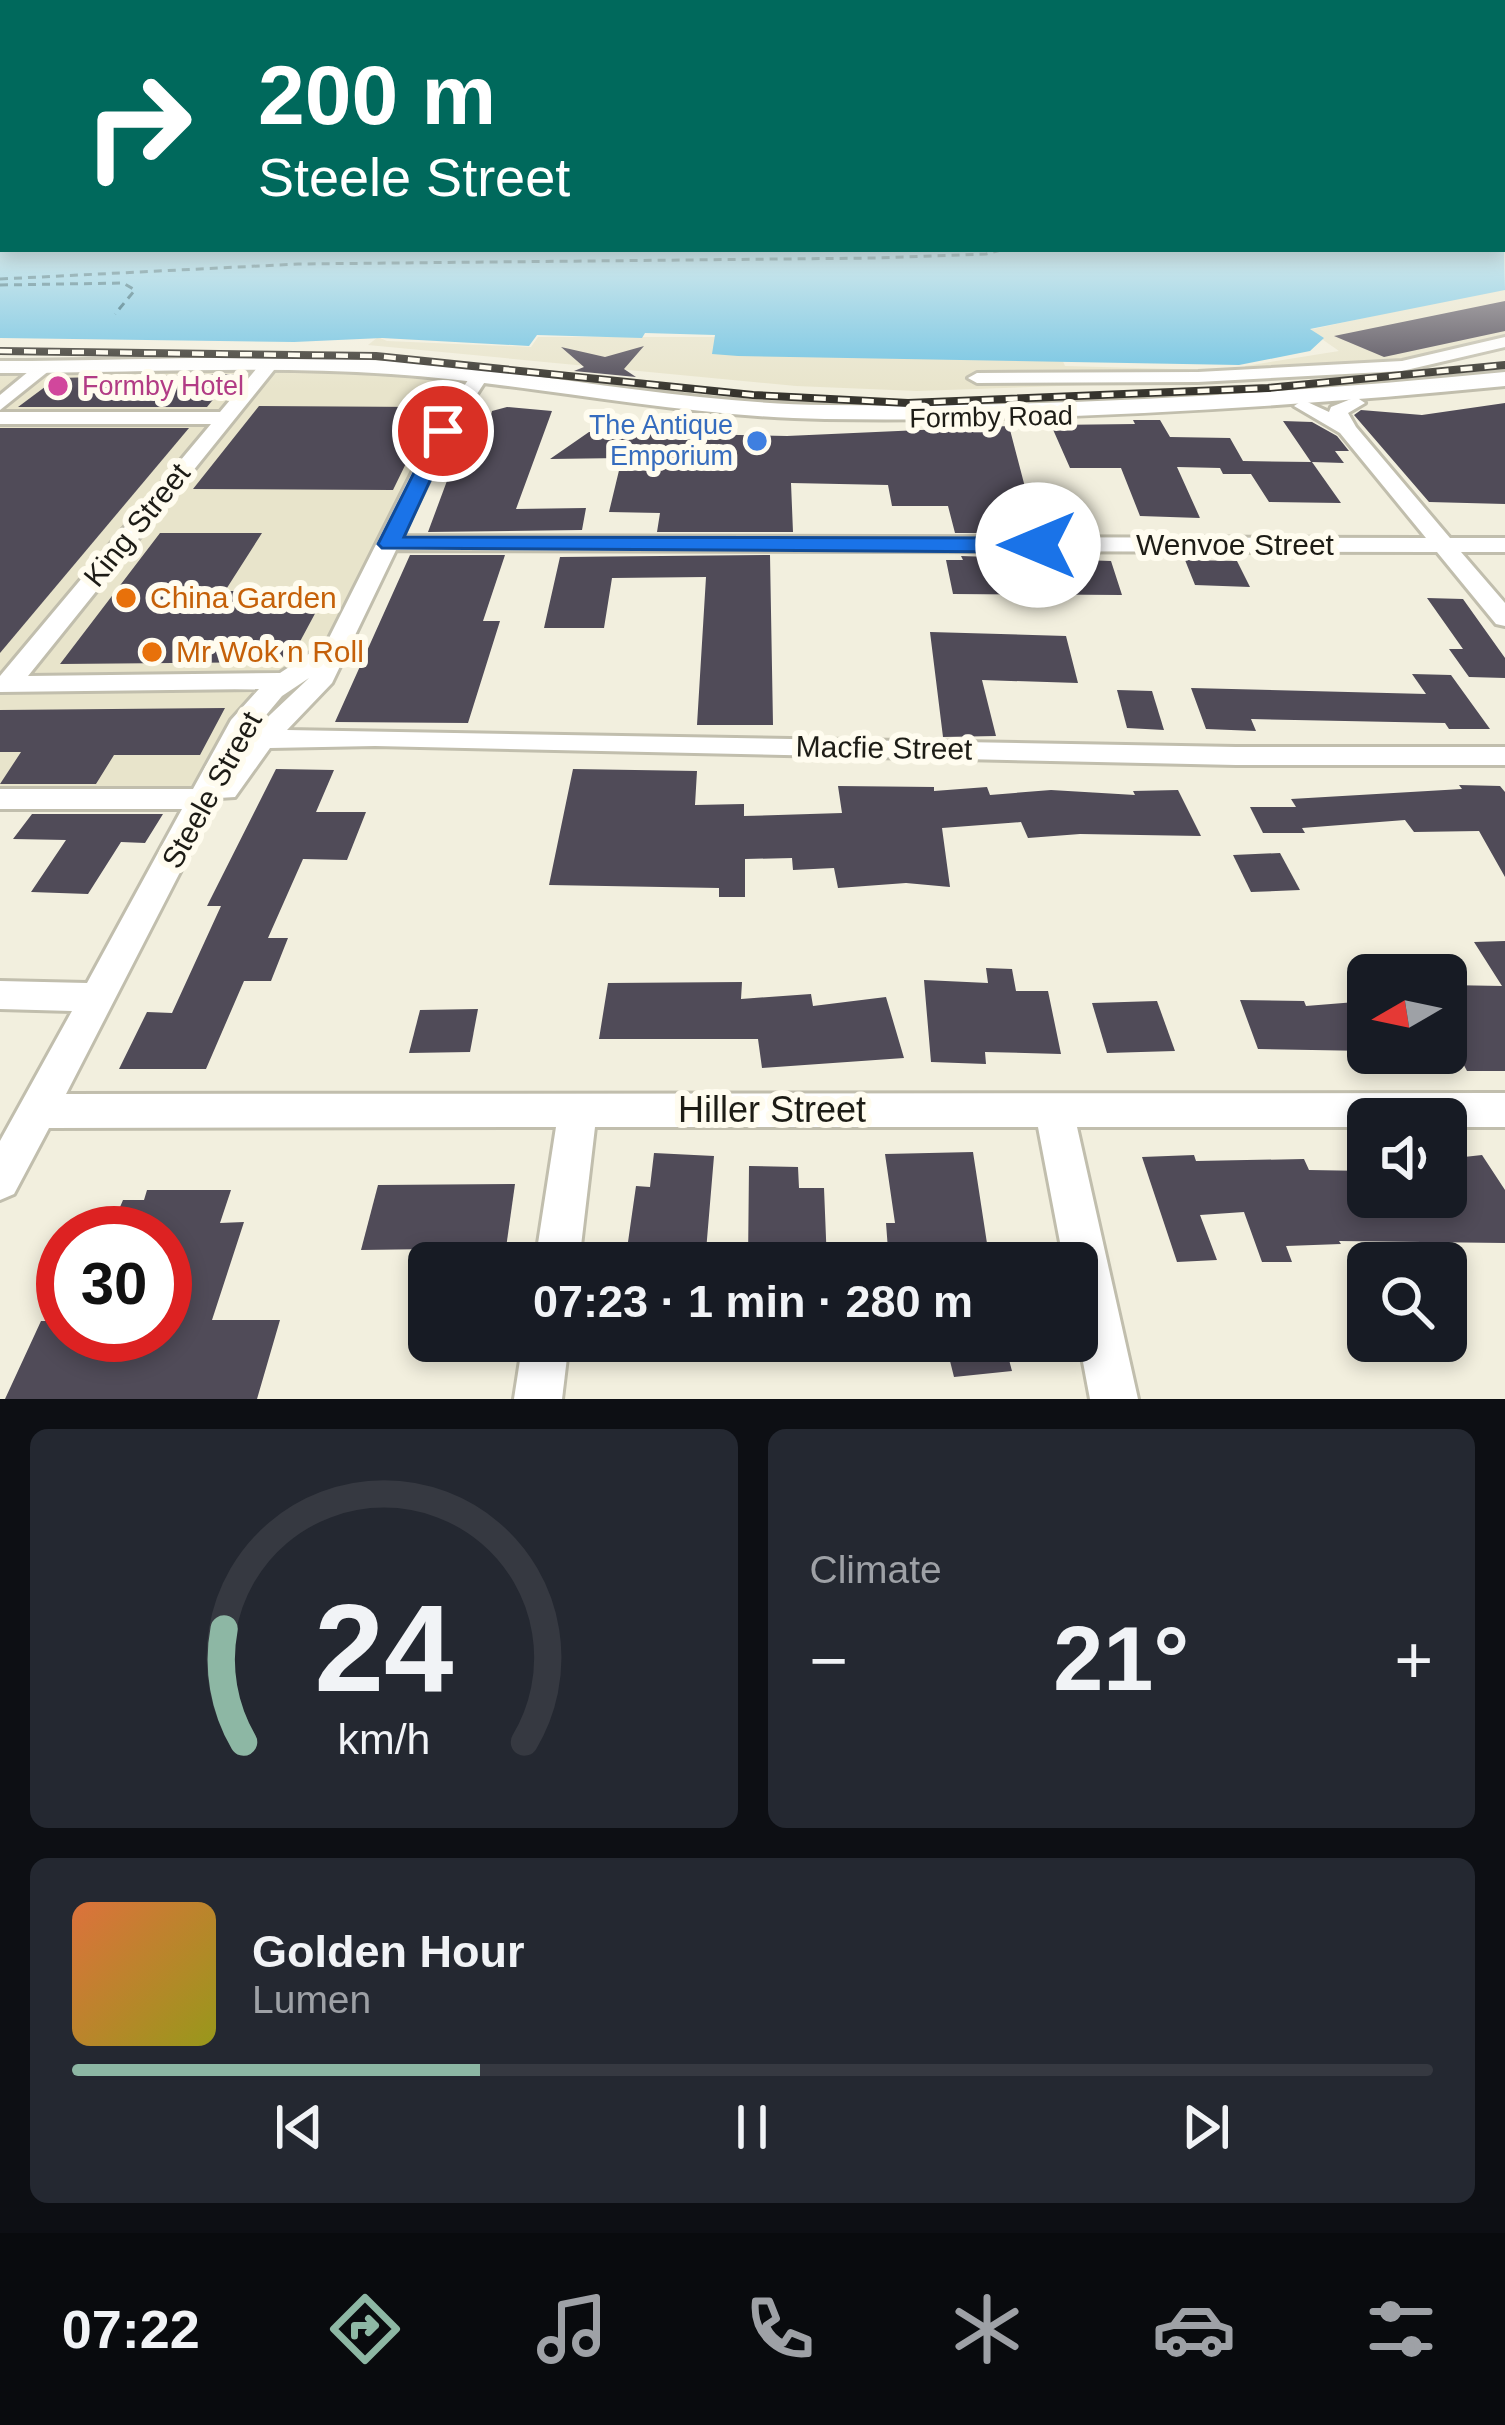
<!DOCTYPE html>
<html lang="en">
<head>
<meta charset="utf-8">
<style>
  body { margin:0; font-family:Helvetica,sans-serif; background:#242831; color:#f1f3f6; height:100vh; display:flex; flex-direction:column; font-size:45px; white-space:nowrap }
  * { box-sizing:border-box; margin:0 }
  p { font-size:39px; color:#9ea1a6 }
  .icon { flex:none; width:66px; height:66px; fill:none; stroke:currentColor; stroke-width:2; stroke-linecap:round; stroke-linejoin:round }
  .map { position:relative; height:1399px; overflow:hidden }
  .drawer { display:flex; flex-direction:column; gap:30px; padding:30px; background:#0d0f14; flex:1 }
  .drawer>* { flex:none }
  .banner { position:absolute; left:0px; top:0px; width:1506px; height:252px; box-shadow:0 6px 18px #0003; background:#00695c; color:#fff; overflow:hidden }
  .needle { width:78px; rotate:261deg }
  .tools { position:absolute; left:1347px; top:954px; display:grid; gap:24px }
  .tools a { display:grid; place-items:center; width:120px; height:120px; border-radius:18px; background:#171b24; box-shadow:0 6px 18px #0003; font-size:60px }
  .speed { position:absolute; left:36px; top:1206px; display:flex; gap:24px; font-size:60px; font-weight:700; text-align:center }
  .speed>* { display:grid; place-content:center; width:156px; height:156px; border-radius:50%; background:#171b24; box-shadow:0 6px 18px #0003; line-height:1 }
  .speed .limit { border:18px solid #d22; background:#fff; color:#111 }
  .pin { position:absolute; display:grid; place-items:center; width:102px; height:102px; color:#fff; margin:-51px; border:6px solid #fff; border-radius:50%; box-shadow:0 3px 12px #0007 }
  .me { position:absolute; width:132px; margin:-66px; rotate:270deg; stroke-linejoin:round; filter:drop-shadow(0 0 9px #0008) }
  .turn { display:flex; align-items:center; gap:42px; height:252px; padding:0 60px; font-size:54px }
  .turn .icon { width:156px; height:156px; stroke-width:2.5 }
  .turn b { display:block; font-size:84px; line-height:102px }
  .big { font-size:90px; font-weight:600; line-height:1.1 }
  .drawer .tile { flex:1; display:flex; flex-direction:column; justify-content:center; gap:18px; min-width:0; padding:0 42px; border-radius:18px; background:#242831 }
  .drawer .dial { align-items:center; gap:0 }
  .dial svg { height:312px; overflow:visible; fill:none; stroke:#363941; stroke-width:7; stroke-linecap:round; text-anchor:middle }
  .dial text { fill:#f1f3f6; stroke:none }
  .song { display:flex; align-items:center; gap:36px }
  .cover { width:144px; height:144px; border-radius:18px; background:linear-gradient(135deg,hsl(20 70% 55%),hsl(60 70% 35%)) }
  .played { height:12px; border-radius:6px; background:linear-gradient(90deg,#8db7a4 30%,#363941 30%) }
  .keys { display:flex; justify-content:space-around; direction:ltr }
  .heat { display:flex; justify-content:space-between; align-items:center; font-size:66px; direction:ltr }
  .drawer .tiles { flex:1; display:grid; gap:30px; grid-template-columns:1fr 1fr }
  .tile:last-child { grid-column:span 2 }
  .trip { position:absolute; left:408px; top:1242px; width:690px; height:120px; border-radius:18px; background:#171b24; box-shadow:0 6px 18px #0003; font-weight:600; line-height:120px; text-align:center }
  .dock { display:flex; height:192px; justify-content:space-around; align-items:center; background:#090b0e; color:#9ea1a6 }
  .dock .icon { width:84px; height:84px }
  .dock .active { color:#8db7a4 }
  .dock b { font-size:54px; color:#f1f3f6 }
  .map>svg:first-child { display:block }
  .built { fill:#e8e4cb }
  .water { fill:#6ec2e2 }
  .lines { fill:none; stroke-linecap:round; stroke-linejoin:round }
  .ferry { stroke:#165a70; stroke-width:3; stroke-dasharray:8 6; stroke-linecap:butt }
  .building { fill:#504b58 }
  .minor-casing { stroke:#c1bead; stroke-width:6 }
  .major-casing { stroke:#c1bead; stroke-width:6 }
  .minor { fill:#fff; fill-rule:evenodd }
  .major { fill:#fff; fill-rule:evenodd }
  .rail-casing { stroke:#36342d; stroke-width:8 }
  .rail { stroke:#fffcef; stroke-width:4.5; stroke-dasharray:12; stroke-linecap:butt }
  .route { fill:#1a73e8; stroke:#114b97; stroke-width:3 }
  .hotel-dot { fill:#d1479c; stroke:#fffcef; stroke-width:4.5 }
  .shop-dot { fill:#3f7fe0; stroke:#fffcef; stroke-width:4.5 }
  .food-dot { fill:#e8710a; stroke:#fffcef; stroke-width:4.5 }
  .labels { text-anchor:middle; stroke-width:12; stroke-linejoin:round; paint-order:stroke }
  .far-hotel-label { font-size:27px; fill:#b23c85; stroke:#fffcef; text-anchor:start }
  .far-street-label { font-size:27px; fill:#1d1c16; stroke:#fffcef }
  .far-shop-label { font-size:27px; fill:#366cbe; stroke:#fffcef; text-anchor:end }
  .street-label { font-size:30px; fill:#1d1c16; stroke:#fffcef }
  .food-label { font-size:30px; fill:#c56008; stroke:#fffcef; text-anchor:start }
  .near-street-label { font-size:36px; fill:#1d1c16; stroke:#fffcef }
</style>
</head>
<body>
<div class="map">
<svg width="1505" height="1399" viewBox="0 0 1505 1399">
  <rect width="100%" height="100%" fill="#f2efde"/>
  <!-- built -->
  <g class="built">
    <path d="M 1505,287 L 1505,348 L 1359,370 L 1257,379 L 917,391 L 796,386 L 368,345 L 378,337 L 387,341 L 531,347 L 538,337 L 854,337 L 1062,359 L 1065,366 L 1247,371 L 1245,366 L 1339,351 L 1309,330 Z"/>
    <path d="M 326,366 L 479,377 L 340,644 L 287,681 L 205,799 L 0,799 L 0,367 Z"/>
  </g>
  <!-- water -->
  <path class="water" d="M 1503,196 L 1505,290 L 1310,329 L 1324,338 L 1310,351 L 1239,365 L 738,356 L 712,354 L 715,335 L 645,333 L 642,338 L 537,335 L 529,346 L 382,338 L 294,342 L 0,338 L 0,218 L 3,249 L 1503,249 Z"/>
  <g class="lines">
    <!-- ferry -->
    <g class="ferry">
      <path d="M 0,279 L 298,264 L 878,258 L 986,254 L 1005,249"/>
      <path d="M 0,285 L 123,283 L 135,290 L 115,314"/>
    </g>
  </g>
  <!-- building -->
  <g class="building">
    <path d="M 1505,301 L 1505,331 L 1384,357 L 1334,336 Z"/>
    <path d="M 644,346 L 624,369 L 636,377 L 574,371 L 584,367 L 561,347 L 605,357 Z"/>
    <path d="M 234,374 L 207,407 L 18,407 L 57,378 Z"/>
    <path d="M 1505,403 L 1505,504 L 1429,502 L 1354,415 L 1361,410 L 1422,415 Z"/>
    <path d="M 259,406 L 421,407 L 399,449 L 413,449 L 393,490 L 193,489 Z"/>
    <path d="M 507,407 L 552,411 L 516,509 L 586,508 L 582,530 L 428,532 L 454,462 L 464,462 L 474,438 L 486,438 L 492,411 Z"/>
    <path d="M 1133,420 L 1160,420 L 1170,437 L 1230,438 L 1243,461 L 1311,462 L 1283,421 L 1312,422 L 1337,436 L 1349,451 L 1335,451 L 1344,463 L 1312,462 L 1341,503 L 1269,502 L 1251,474 L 1223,474 L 1220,468 L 1177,467 L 1200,518 L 1140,516 L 1121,468 L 1070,468 L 1051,425 L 1135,424 Z"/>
    <path d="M 1009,426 L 1037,533 L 955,533 L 948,506 L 892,506 L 888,485 L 791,483 L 793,532 L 657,532 L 660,513 L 609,512 L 622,458 L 550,459 L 589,432 L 787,436 Z"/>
    <path d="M 0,428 L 189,428 L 0,653 Z"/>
    <path d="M 160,533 L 262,533 L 225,591 L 254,591 L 243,608 L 318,608 L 289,662 L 60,664 Z"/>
    <path d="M 410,555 L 505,555 L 483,621 L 500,621 L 468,723 L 335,722 Z"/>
    <path d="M 770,555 L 773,725 L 697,725 L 706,577 L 612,578 L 604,628 L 544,628 L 560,557 Z"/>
    <path d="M 961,556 L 1111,561 L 1122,595 L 953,594 L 946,560 L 963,560 Z"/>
    <path d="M 1185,560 L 1237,561 L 1250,587 L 1195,585 Z"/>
    <path d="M 1427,598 L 1463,599 L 1505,658 L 1505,678 L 1469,677 L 1449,649 L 1463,649 Z"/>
    <path d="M 930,632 L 1066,636 L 1078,683 L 982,680 L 996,736 L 943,737 Z"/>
    <path d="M 1412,674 L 1451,675 L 1490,729 L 1449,729 L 1445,723 L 1251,719 L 1256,731 L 1206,729 L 1191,688 L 1426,694 Z"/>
    <path d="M 1117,690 L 1152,691 L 1164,730 L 1127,728 Z"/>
    <path d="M 225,708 L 200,755 L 114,755 L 96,784 L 0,784 L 21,752 L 0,752 L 0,710 Z"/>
    <path d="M 276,769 L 334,770 L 316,812 L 366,812 L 347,860 L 303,859 L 268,938 L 288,938 L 271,981 L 244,981 L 206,1069 L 119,1069 L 147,1012 L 172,1013 L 221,906 L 207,906 Z"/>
    <path d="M 573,769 L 697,771 L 695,805 L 744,804 L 744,816 L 842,813 L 838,786 L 934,787 L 934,791 L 987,787 L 990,795 L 1051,790 L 1135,795 L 1133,791 L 1178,790 L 1201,836 L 1080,834 L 1028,838 L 1021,822 L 942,828 L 950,887 L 906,883 L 838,888 L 834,868 L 793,870 L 792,858 L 745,859 L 745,897 L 719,897 L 719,888 L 549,885 Z"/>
    <path d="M 1459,785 L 1500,786 L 1505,792 L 1505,877 L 1479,831 L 1414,832 L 1405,820 L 1302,828 L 1305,833 L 1263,833 L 1250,807 L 1296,807 L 1291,799 L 1462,789 Z"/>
    <path d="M 32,814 L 163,814 L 145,843 L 121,842 L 88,894 L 31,892 L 66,840 L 13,839 Z"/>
    <path d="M 1280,853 L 1300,890 L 1251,892 L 1233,855 Z"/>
    <path d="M 1505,941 L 1505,1071 L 1467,1071 L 1446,1031 L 1446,985 L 1502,986 L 1474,942 Z"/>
    <path d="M 986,968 L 1012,969 L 1016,991 L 1048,991 L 1061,1054 L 985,1052 L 986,1064 L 931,1062 L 924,980 L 988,983 Z"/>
    <path d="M 742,982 L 741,999 L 811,994 L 813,1006 L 886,997 L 904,1058 L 762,1068 L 758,1039 L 599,1039 L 608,983 Z"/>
    <path d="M 1240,1000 L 1304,1001 L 1306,1006 L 1368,1001 L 1368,1051 L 1258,1049 Z"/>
    <path d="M 1157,1001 L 1175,1051 L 1107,1053 L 1092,1003 Z"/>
    <path d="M 478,1009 L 470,1052 L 409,1053 L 420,1010 Z"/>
    <path d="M 973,1152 L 990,1263 L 889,1263 L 886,1223 L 895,1223 L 885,1154 Z"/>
    <path d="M 654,1153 L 714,1156 L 705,1263 L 625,1263 L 636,1186 L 650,1187 Z"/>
    <path d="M 1194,1155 L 1196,1161 L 1304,1159 L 1309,1170 L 1368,1171 L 1368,1197 L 1446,1197 L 1446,1159 L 1482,1155 L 1505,1190 L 1505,1243 L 1339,1241 L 1341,1244 L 1286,1246 L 1292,1262 L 1262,1262 L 1244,1212 L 1200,1215 L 1217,1260 L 1177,1262 L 1142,1157 Z"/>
    <path d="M 749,1166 L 798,1167 L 799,1188 L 824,1188 L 827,1263 L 748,1263 Z"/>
    <path d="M 515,1184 L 506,1248 L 361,1250 L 378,1185 Z"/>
    <path d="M 147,1190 L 231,1190 L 220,1223 L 244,1222 L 212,1320 L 280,1320 L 257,1399 L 5,1399 L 41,1321 L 63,1321 L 63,1335 L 165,1335 L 165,1233 L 109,1233 L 123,1200 L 144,1200 Z"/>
    <path d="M 945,1341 L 1004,1341 L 1012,1371 L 954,1377 Z"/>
  </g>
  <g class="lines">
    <!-- minor casing -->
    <g class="minor-casing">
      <g id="minor">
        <path d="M 1505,337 L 1505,347 L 1402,371 L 1198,382 L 977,383 L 968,378 L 977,373 L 1198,372 L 1402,361 Z"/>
        <path d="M 268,361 L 277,366 L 274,370 L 28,676 L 280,673 L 327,642 L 433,431 L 473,373 L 479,372 L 488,377 L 453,431 L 402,536 L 1426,538 L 1340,433 L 1294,406 L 1303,400 L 1329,412 L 1331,407 L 1356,397 L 1365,403 L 1348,413 L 1356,427 L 1450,538 L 1505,538 L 1505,552 L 1461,552 L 1505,603 L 1505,626 L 1496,624 L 1437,552 L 396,550 L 332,683 L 287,730 L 1236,747 L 1505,747 L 1505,765 L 1236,765 L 375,746 L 270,748 L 235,797 L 219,798 L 214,806 L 66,1094 L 1505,1093 L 1505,1127 L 1446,1127 L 1446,1119 L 1368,1119 L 1368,1127 L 1077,1127 L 1138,1399 L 1090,1399 L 1077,1330 L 1077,1263 L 1064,1263 L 1038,1127 L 595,1127 L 579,1263 L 535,1263 L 556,1127 L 49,1128 L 14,1194 L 0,1200 L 0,1141 L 72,1011 L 0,1009 L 0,981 L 87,983 L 182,809 L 0,809 L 0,789 L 193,789 L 231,720 L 259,689 L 0,692 L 0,676 L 211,424 L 0,424 L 0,412 L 220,412 L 262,362 ZM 309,678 L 308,679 L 252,732 L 282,696 Z"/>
        <path d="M 40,362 L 55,366 L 0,410 L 0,395 Z"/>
        <path d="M 523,1341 L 569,1341 L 562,1399 L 514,1399 Z"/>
      </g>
    </g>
    <!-- major casing -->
    <g class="major-casing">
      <path id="major" d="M 0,361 C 129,361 262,353 391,361 C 536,371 679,403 825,405 C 1052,408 1279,394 1505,372 L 1505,386 C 1279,408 1052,422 825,419 C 679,417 536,384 391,374 C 262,365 129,373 0,373 Z"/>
    </g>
    <!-- minor -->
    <use href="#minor" class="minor"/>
    <!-- major -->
    <use href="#major" class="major"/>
    <!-- rail casing -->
    <g class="rail-casing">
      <path id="rail" d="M 0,351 L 376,356 L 753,395 L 908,403 L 1268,388 L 1505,365"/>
    </g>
    <!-- rail -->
    <use href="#rail" class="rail"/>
  </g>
  <!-- sky -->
  <linearGradient id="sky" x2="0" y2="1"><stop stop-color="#77bae6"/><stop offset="0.5" stop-color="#f9f8f0"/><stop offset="1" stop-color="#f9f8f0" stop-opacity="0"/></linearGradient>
  <rect width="1505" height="392" fill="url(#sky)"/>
  <!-- route -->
  <path class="route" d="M 437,427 L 453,431 L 404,537 L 1038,538 L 1050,545 L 1038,552 L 382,548 L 378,544 Z"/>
  <!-- markers -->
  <circle class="hotel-dot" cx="58" cy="386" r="12"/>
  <circle class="shop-dot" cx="757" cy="441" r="12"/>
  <g class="food-dot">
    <circle cx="126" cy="598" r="12"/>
    <circle cx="152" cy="652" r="12"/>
  </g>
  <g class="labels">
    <!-- far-hotel labels -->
    <g class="far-hotel-label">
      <text x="82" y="395">Formby Hotel</text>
    </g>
    <!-- far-street labels -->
    <g class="far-street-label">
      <text transform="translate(991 417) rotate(-1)" y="9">Formby Road</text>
    </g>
    <!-- far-shop labels -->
    <g class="far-shop-label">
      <text x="733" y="434">The Antique<tspan x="733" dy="31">Emporium</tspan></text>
    </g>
    <!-- street labels -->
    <g class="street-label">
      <text transform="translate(137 525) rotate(-51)" y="10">King Street</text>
      <text x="1235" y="555">Wenvoe Street</text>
      <text transform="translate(884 748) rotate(1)" y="10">Macfie Street</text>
      <text transform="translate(212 790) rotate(-61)" y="10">Steele Street</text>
    </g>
    <!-- food labels -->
    <g class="food-label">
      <text x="150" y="608">China Garden</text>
      <text x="176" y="662">Mr Wok n Roll</text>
    </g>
    <!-- near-street labels -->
    <g class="near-street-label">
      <text x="772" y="1122">Hiller Street</text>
    </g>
  </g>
</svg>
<div class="tools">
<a><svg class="needle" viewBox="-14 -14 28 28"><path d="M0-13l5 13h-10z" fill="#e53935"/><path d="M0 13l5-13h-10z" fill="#9ea1a6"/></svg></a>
<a><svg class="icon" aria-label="sound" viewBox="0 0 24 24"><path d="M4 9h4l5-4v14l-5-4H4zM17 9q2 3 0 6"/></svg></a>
<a><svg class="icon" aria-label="search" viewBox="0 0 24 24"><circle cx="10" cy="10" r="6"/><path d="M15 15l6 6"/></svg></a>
</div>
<div class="speed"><div class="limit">30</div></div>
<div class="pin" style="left:443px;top:431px;background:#d93025"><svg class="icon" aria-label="arrive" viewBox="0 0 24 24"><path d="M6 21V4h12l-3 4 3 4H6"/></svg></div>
<svg class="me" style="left:1038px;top:545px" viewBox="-20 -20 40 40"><circle r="19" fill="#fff"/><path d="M0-13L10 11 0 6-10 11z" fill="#1a73e8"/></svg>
<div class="trip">07:23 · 1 min · 280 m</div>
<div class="banner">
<div class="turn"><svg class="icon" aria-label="right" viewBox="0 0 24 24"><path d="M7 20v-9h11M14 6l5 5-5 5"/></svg><div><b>200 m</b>Steele Street</div></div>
</div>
</div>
<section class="drawer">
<div class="tiles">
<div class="tile dial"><svg viewBox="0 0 100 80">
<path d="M14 69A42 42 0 1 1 86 69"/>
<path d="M14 69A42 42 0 0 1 9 40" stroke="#8db7a4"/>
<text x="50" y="56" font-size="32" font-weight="700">24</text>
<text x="50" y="72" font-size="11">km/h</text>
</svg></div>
<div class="tile"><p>Climate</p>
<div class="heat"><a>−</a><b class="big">21°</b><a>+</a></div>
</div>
<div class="tile">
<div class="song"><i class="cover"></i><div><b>Golden Hour</b><p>Lumen</p></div></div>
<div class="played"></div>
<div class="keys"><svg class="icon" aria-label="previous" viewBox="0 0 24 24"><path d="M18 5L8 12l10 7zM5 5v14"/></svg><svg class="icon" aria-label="pause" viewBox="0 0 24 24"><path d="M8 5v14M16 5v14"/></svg><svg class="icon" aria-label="next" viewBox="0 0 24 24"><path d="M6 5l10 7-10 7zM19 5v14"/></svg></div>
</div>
</div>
</section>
<nav class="dock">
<b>07:22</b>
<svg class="icon active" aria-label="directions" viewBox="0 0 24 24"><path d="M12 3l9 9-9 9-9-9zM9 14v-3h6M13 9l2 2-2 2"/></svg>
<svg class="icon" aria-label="music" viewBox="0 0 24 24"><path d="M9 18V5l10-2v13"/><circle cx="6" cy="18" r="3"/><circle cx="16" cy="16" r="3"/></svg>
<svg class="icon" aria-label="phone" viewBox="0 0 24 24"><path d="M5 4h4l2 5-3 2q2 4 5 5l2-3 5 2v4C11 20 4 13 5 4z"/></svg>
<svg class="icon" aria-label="climate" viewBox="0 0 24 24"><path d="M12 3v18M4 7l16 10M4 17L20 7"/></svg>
<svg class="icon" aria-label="car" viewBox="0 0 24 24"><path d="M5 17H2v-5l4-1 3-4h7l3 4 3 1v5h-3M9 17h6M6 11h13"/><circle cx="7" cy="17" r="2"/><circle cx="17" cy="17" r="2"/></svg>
<svg class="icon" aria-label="filters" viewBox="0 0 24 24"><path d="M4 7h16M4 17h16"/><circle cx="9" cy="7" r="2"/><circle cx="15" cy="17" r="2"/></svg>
</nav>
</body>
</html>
